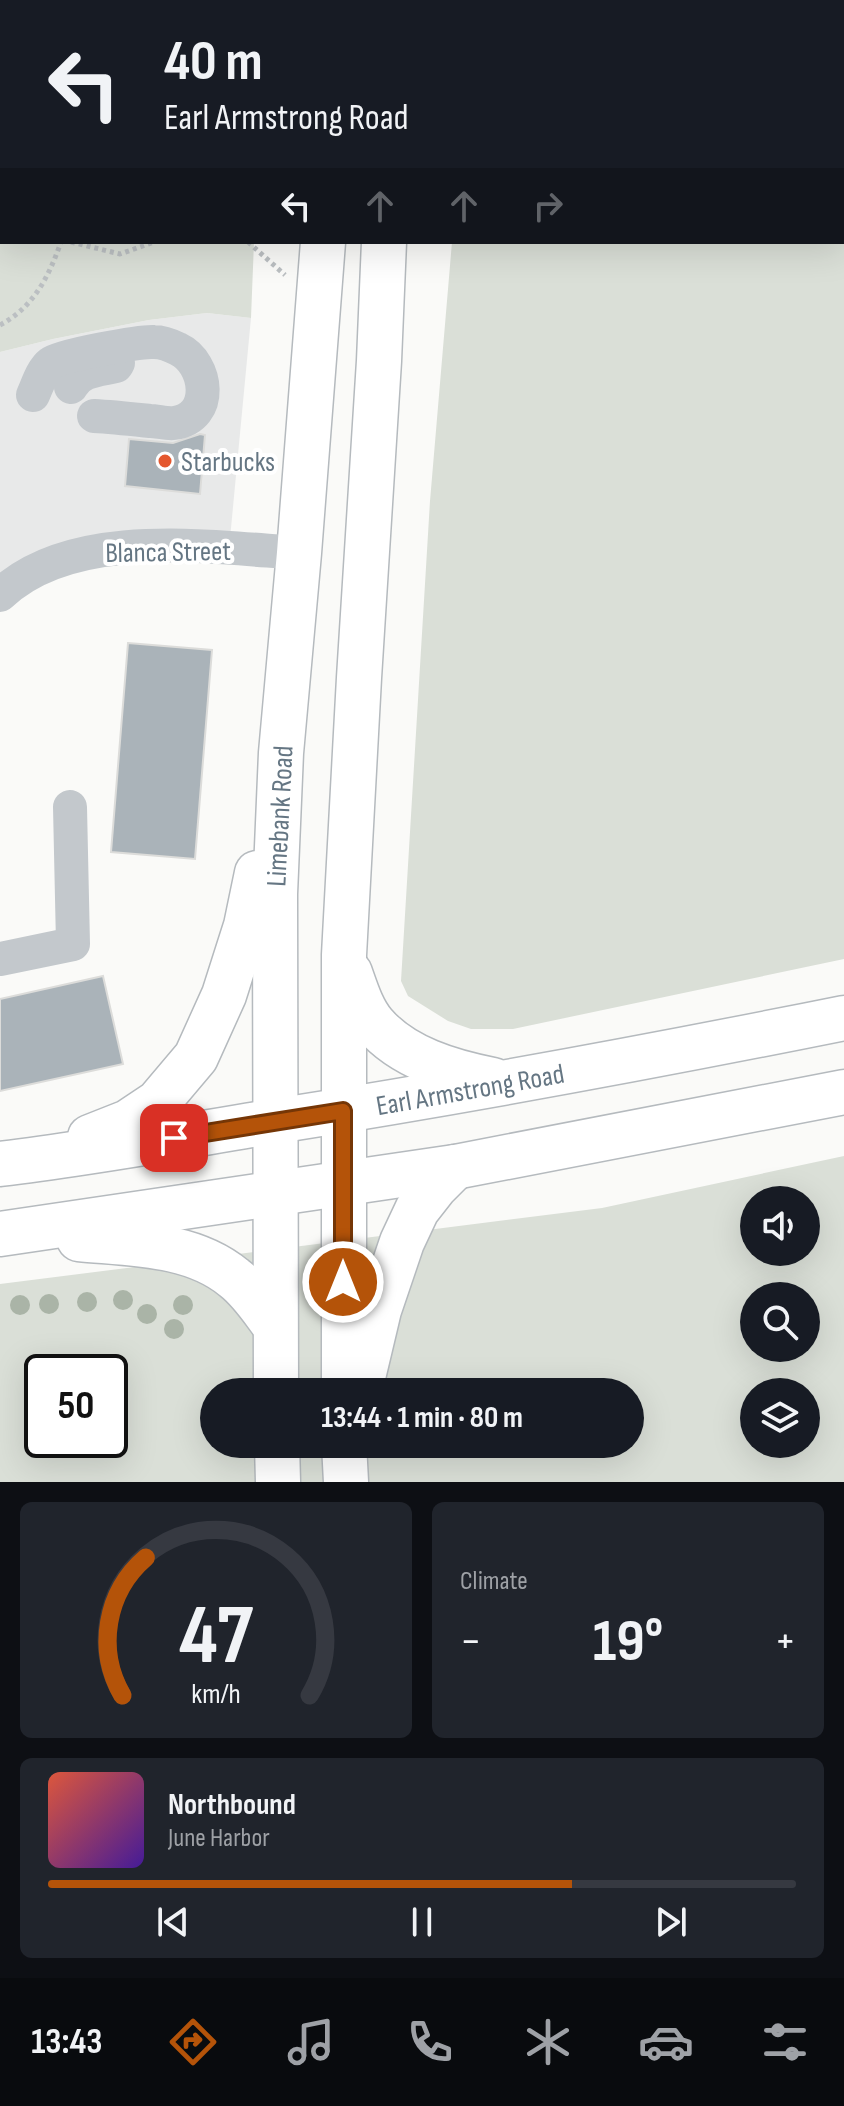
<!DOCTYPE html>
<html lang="en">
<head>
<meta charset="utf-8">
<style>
  body { margin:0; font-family:"Sofia Sans Condensed",sans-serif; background:#20242c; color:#f1f3f6; height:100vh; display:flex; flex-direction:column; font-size:30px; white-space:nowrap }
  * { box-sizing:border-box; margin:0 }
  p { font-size:26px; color:#9ea1a6 }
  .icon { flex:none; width:44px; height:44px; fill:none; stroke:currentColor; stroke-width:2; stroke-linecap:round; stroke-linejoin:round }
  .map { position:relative; height:1482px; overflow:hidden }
  .drawer { display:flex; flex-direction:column; gap:20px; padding:20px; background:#0d0f14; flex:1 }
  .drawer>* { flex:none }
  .top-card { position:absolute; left:0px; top:0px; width:844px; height:244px; box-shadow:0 8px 32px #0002; background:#171b24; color:#f1f3f6; overflow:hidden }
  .tools { position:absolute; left:740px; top:1186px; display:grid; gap:16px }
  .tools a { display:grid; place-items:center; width:80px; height:80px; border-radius:50%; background:#171b24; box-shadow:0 8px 32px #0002; font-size:40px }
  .speed { position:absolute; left:24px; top:1354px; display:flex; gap:16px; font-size:40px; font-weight:700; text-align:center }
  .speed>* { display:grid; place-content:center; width:104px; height:104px; border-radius:50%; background:#171b24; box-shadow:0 8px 32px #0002; line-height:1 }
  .speed .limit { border:4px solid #111; border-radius:12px; background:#fff; color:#111 }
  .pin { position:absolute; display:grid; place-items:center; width:68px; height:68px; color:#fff; margin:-34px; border-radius:16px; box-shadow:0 4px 12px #0006 }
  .me { position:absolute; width:88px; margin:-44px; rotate:0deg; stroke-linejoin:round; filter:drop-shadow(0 0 6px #0008) }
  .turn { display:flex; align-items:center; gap:28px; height:168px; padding:0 32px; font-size:36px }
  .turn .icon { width:104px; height:104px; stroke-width:2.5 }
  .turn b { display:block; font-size:56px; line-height:68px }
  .lanes { display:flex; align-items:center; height:76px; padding:0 32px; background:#0003; justify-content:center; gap:40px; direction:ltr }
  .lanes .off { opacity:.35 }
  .big { font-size:60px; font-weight:700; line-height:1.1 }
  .drawer .tile { flex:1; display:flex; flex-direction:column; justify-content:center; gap:12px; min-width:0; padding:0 28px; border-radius:12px; background:#20242c }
  .drawer .dial { align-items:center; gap:0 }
  .dial svg { height:208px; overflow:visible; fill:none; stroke:#363941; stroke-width:7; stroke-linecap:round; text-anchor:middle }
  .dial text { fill:#f1f3f6; stroke:none }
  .song { display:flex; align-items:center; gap:24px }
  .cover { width:96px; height:96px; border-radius:12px; background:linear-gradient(135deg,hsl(10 70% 55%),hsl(260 70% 35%)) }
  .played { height:8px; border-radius:4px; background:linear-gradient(90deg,#b45309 70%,#363941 70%) }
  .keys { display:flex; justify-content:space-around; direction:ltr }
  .heat { display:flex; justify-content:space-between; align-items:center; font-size:44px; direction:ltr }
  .drawer .tiles { flex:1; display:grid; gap:20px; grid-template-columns:1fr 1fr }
  .tile:last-child { grid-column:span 2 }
  .trip { position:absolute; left:200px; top:1378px; width:444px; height:80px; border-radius:40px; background:#171b24; box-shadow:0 8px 32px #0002; font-weight:700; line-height:80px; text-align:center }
  .dock { display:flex; height:128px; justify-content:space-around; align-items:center; background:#090b0e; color:#9ea1a6 }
  .dock .icon { width:56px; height:56px }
  .dock .selected { color:#b45309 }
  .dock b { font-size:36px; color:#f1f3f6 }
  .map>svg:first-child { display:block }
  .built { fill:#e8e9e9 }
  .green { fill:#dadfd7; fill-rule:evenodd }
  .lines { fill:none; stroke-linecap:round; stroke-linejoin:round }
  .stream { stroke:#bbc7cb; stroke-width:8 }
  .building { fill:#aab3b9; stroke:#dcdcda; stroke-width:2 }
  .major-casing { stroke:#b5babe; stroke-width:47 }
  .path { stroke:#bbbfc2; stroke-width:5; stroke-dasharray:4 4; stroke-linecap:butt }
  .minor { stroke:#c3c8cc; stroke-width:34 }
  .major { stroke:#fff; stroke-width:44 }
  .tree { fill:#aab4a7 }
  .route-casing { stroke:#753606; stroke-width:20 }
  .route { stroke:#b45309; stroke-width:14 }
  .poi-dot { fill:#e4572e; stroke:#fff; stroke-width:3 }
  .labels { text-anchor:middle; stroke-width:8; stroke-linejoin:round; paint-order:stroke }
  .poi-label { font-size:28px; fill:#657683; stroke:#fff; text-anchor:start }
  .street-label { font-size:28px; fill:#657683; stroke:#fff }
</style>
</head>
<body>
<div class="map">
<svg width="844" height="1482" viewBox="0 0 844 1482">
  <rect width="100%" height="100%" fill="#fafaf8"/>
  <!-- built -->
  <path class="built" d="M 207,313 L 251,318 L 229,549 L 162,547 L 0,595 L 0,352 L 53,339 L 149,320 Z"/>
  <!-- green -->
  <g class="green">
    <path d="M 0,0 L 263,0 L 263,2 L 2,2 L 2,242 L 254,242 L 251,318 L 207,313 L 149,320 L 53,339 L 0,352 Z"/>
    <path d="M 473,0 L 844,0 L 844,959 L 513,1029 L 471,1029 L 448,1021 L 408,996 L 401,981 L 430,501 L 452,242 L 842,242 L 842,2 L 472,2 Z"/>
    <path d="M 844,1156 L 844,1482 L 0,1482 L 0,1284 L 602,1208 ZM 754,1200 L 806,1200 L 806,1252 L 754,1252 ZM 754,1296 L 806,1296 L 806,1348 L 754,1348 ZM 42,1372 L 110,1372 L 110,1440 L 42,1440 ZM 214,1392 L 630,1392 L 630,1444 L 214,1444 ZM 754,1392 L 806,1392 L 806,1444 L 754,1444 Z"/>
  </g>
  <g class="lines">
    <!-- stream -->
    <g class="stream">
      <path d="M 546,0 L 550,2"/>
      <path d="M 842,148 L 844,146"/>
    </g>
  </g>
  <!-- building -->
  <g class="building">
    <path d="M 200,434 L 205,435 L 200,494 L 125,486 L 129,439 L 173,443 Z"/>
    <path d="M 128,643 L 212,650 L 195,859 L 111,852 Z"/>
    <path d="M 103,976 L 123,1064 L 0,1091 L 0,999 Z"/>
  </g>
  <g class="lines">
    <!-- major casing -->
    <g class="major-casing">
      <g id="major">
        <path d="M 338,2 L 338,0"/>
        <path d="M 393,2 L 393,0"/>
        <path d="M 350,973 C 356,990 362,1010 374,1024 C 403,1058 452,1072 493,1080"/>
        <path d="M 90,1137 L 128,1122 L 158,1102 L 196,1057 L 224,995 L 246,926 L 257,873"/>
        <path d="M 0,1164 C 92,1153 184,1136 276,1121 C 466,1091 655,1056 844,1018"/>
        <path d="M 0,1234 L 455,1167 L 844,1092"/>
        <path d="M 79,1239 C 131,1244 192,1243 234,1278 C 251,1291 262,1309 275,1326"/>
        <path d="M 360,1390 L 379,1310 L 402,1242 L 417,1210 L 435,1187 L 455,1167"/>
        <path d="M 276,1392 L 275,894 L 281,753 L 299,553 L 323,242"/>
        <path d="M 344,1392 L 344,955 L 359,678 L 379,361 L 384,242"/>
        <path d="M 277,1444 L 278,1482"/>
        <path d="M 344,1444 L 346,1482"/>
      </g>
    </g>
    <!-- path -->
    <g class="path">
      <path d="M 35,0 L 35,2"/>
      <path d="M 0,46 L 2,52"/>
      <path d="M 0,142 L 2,145"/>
      <path d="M 71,242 L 120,254 L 154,242"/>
      <path d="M 248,242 L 285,275"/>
      <path d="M 0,325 C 34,307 49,276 61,242"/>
    </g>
    <!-- minor -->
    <g class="minor">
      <path d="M 71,387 C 80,370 99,370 116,366 L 118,363"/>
      <path d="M 33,395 C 38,384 42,370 51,363 C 59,356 141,341 154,342 C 161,342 172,346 178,349 C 208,363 215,418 174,423 C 167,424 157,421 150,421 C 131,419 113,417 94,416"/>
      <path d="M 0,595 C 71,527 209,547 299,553"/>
      <path d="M 0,959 L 73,944 L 70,807"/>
    </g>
    <!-- major -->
    <use href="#major" class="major"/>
  </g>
  <!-- trees -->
  <g class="tree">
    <circle cx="123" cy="1300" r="10"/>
    <circle cx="87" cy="1302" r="10"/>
    <circle cx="49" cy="1304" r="10"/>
    <circle cx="20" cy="1305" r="10"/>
    <circle cx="183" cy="1305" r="10"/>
    <circle cx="147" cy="1314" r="10"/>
    <circle cx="174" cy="1329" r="10"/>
  </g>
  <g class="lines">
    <!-- route casing -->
    <g class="route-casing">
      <path id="route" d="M 174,1138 L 343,1111 L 343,1282"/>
    </g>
    <!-- route -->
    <use href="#route" class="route"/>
  </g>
  <!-- markers -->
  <circle class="poi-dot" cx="165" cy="461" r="8"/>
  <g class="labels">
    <!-- poi labels -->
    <g class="poi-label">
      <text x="181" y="471">Starbucks</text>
    </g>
    <!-- street labels -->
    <g class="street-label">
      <text transform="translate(168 551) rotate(-1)" y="10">Blanca Street</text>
      <text transform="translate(279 816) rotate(-87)" y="10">Limebank Road</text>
      <text transform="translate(470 1089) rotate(-10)" y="10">Earl Armstrong Road</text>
    </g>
  </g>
</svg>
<div class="tools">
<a><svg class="icon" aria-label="sound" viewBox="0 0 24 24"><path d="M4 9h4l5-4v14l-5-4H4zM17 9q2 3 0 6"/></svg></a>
<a><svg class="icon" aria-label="search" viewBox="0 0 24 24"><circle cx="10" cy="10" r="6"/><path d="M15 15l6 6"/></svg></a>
<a><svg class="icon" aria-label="layers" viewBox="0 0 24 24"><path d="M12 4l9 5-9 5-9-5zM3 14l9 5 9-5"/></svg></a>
</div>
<div class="speed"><div class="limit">50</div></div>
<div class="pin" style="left:174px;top:1138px;background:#d93025"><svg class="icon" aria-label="arrive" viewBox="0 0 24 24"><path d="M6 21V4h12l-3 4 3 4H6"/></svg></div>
<svg class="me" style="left:343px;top:1282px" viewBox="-20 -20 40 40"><circle r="17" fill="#b45309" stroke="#fff" stroke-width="3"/><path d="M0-11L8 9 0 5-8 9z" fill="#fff"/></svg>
<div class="trip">13:44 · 1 min · 80 m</div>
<div class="top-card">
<div class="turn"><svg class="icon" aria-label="left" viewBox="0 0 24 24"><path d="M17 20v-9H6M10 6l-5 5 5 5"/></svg><div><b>40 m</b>Earl Armstrong Road</div></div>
<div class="lanes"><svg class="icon" aria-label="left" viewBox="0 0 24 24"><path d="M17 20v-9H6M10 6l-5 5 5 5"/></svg><svg class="icon off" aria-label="ahead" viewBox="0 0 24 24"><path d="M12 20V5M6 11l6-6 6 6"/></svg><svg class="icon off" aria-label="ahead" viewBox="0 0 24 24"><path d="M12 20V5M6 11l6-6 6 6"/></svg><svg class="icon off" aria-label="right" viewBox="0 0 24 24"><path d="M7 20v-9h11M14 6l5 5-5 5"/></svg></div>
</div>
</div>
<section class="drawer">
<div class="tiles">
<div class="tile dial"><svg viewBox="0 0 100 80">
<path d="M14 69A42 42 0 1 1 86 69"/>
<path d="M14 69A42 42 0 0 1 23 16" stroke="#b45309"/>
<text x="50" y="56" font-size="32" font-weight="700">47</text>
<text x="50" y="72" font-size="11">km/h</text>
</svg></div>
<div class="tile"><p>Climate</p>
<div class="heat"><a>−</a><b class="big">19°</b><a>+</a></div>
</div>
<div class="tile">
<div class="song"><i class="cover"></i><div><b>Northbound</b><p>June Harbor</p></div></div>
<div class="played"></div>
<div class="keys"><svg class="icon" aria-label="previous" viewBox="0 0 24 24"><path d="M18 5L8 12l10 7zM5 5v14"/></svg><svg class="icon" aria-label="pause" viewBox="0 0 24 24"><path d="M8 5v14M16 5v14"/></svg><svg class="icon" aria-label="next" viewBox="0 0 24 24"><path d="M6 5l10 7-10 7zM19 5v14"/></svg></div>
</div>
</div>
</section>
<nav class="dock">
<b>13:43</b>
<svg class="icon selected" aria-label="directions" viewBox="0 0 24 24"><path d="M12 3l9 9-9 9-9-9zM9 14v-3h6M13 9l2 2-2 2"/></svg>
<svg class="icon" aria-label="music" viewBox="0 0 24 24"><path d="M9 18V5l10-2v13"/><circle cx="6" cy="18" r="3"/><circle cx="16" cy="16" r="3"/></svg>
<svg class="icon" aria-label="phone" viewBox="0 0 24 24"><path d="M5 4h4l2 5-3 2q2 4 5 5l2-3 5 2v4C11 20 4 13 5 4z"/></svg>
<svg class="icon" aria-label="climate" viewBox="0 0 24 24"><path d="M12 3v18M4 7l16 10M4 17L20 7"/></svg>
<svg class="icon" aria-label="car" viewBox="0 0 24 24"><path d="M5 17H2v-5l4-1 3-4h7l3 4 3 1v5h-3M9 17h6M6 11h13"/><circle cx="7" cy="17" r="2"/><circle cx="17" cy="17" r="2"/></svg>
<svg class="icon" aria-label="filters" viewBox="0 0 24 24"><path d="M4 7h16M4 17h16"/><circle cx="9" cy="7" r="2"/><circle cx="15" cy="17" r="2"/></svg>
</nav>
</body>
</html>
